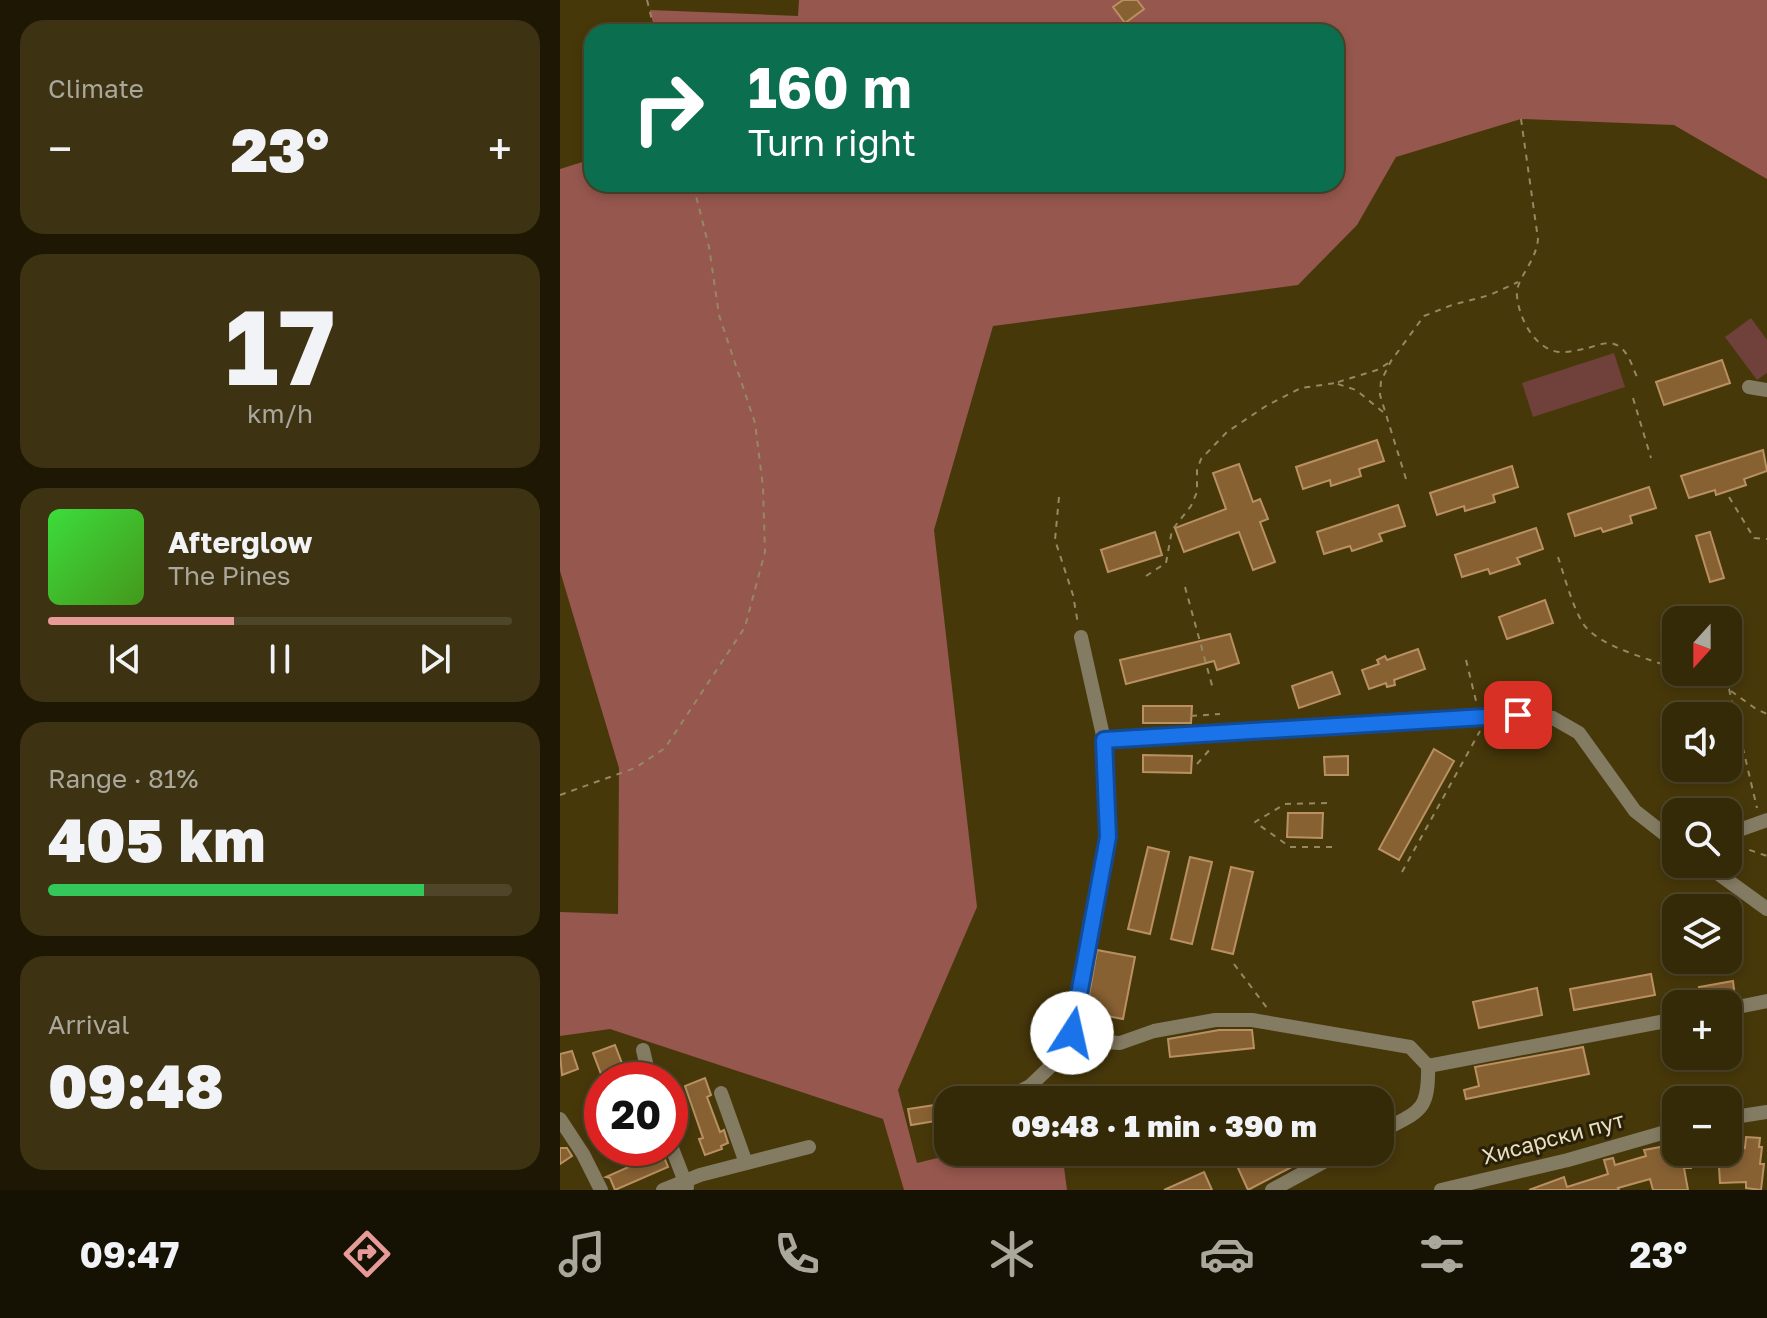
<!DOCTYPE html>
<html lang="en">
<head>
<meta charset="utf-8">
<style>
  body { margin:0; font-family:"Golos Text",sans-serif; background:#3d3212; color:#f1f3f6; height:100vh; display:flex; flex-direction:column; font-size:30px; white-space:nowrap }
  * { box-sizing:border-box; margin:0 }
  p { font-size:26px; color:#aaa79c }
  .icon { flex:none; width:44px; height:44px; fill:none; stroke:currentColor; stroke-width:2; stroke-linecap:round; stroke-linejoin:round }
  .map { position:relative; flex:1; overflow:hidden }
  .drawer { display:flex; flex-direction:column; gap:20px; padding:20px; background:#1d1704; width:560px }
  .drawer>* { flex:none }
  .top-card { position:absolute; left:24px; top:24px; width:760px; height:168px; border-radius:24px; box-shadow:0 4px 12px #0003,0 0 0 2px #4f4629; background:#0b6e4f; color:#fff; overflow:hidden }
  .needle { width:52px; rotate:201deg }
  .controls { position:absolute; left:1102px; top:606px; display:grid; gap:16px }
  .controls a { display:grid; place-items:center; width:80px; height:80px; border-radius:16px; background:#352a08; box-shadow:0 4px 12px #0003,0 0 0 2px #4f4629; font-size:40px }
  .speed { position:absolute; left:24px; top:1062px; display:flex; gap:16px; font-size:40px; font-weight:700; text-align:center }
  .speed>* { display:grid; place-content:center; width:104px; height:104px; border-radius:50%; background:#352a08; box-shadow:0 4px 12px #0003,0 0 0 2px #4f4629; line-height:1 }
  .speed .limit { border:12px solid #d22; background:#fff; color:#111 }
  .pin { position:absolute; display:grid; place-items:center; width:68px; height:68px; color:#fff; margin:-34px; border-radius:16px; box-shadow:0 4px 12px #0006 }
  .me { position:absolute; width:88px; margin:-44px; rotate:10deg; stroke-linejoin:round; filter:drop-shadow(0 0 6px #0008) }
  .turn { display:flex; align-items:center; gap:28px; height:168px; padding:0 32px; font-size:36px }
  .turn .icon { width:104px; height:104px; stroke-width:2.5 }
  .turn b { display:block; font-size:56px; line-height:68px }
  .big { font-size:60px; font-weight:800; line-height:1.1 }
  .drawer .tile { flex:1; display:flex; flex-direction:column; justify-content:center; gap:12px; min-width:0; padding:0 28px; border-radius:24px; background:#3d3212 }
  .drawer .dial { align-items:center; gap:0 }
  .dial b { font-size:104px; line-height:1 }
  .song { display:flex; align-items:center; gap:24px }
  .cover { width:96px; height:96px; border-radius:12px; background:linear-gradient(135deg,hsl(120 70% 55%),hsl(100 70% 35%)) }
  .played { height:8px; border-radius:4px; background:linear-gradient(90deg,#e69b98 40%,#4f4629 40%) }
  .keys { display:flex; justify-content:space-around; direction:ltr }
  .heat { display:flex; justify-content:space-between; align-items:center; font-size:44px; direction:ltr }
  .charge { height:12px; border-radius:6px; background:linear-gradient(90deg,#34c759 81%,#4f4629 0) }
  .trip { position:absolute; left:374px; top:1086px; width:460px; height:80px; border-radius:24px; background:#352a08; box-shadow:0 4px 12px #0003,0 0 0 2px #4f4629; font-weight:800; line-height:80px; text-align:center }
  .dock { display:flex; height:128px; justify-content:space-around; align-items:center; background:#151103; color:#aaa79c }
  .dock .icon { width:56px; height:56px }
  .dock .active { color:#e69b98 }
  .dock b { font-size:36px; color:#f1f3f6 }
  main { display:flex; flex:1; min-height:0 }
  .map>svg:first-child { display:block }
  .green { fill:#6f413a }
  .forest { fill:#96574e }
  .building { fill:#886133; stroke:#b99061; stroke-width:2 }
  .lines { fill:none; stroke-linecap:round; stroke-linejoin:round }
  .path { stroke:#958862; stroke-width:2; stroke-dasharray:6 6; stroke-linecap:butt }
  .minor { stroke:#847b63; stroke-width:14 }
  .route-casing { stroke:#114b97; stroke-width:20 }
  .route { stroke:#1a73e8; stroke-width:14 }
  .labels { text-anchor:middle; stroke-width:6; stroke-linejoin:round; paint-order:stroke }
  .street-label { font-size:22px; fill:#eadfc2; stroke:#292008 }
</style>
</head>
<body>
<main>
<section class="drawer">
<div class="tile"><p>Climate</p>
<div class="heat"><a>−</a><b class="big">23°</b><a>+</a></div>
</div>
<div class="tile dial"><b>17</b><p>km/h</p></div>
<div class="tile">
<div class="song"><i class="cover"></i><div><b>Afterglow</b><p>The Pines</p></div></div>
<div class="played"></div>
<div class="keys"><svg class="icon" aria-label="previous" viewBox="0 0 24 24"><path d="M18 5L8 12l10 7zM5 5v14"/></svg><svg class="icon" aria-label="pause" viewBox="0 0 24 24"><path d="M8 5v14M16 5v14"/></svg><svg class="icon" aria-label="next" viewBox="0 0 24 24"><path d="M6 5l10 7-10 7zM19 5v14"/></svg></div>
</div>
<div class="tile"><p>Range · 81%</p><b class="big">405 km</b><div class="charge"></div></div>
<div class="tile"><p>Arrival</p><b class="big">09:48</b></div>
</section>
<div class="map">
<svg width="1207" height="1190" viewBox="0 0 1207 1190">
  <rect width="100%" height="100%" fill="#47380a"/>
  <!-- green -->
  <g class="green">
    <path d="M 1191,318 L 1207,340 L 1207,373 L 1197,380 L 1165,337 Z"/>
    <path d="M 1054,353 L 1065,387 L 973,417 L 962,383 Z"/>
  </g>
  <!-- forest -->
  <path class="forest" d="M 239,0 L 1207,0 L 1207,179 L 1114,125 L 961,119 L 836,157 L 797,225 L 738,285 L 433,326 L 374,530 L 417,907 L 338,1090 L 357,1163 L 402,1152 L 502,1152 L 507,1190 L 344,1190 L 323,1119 L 50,1029 L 0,1036 L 0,912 L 58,914 L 59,768 L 0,571 L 0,169 L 32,159 L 32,184 L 776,184 L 776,32 L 95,32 L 90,10 L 238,16 Z"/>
  <!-- building -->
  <g class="building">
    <path d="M 563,0 L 577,0 L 584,9 L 565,23 L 553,7 Z"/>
    <path d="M 1162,360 L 1170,383 L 1104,405 L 1096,382 Z"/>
    <path d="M 817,440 L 824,461 L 799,469 L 801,476 L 771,486 L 770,480 L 743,489 L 736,467 Z"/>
    <path d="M 1203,450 L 1207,471 L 1184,479 L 1186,485 L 1156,495 L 1155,490 L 1129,498 L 1121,476 Z"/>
    <path d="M 679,464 L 693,502 L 700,499 L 708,519 L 700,522 L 715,562 L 693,570 L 679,532 L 624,552 L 615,528 L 666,509 L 653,473 Z"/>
    <path d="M 952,466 L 958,487 L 933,495 L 935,502 L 905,511 L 904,506 L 877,515 L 870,493 Z"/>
    <path d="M 1089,487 L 1096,508 L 1070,516 L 1072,523 L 1043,532 L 1041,528 L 1015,536 L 1008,514 Z"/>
    <path d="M 838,505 L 845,526 L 819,534 L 822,541 L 792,551 L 790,546 L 764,554 L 757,532 Z"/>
    <path d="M 976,528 L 983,549 L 957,558 L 960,564 L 930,574 L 928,569 L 902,577 L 895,555 Z"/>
    <path d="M 595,532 L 602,555 L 548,572 L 541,550 Z"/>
    <path d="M 1150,532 L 1164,578 L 1150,582 L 1136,536 Z"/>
    <path d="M 985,600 L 993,623 L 947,639 L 939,617 Z"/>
    <path d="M 670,634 L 679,663 L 657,670 L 654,661 L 566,684 L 560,660 Z"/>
    <path d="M 858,649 L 865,669 L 834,680 L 835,685 L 827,687 L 826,683 L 809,689 L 802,670 L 819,664 L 817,660 L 825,656 L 827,660 Z"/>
    <path d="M 772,672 L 780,694 L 739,708 L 732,686 Z"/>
    <path d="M 583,706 L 632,706 L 631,723 L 583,723 Z"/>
    <path d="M 874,749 L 894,761 L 839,860 L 819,849 Z"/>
    <path d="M 583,755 L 632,756 L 631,773 L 583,772 Z"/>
    <path d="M 788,756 L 788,775 L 765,775 L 764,757 Z"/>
    <path d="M 728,813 L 763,813 L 762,838 L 727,837 Z"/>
    <path d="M 588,847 L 609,852 L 590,934 L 568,929 Z"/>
    <path d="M 630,857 L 652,862 L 632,944 L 611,939 Z"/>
    <path d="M 671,867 L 693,872 L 673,954 L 652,949 Z"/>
    <path d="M 537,950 L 575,957 L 563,1019 L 526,1012 Z"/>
    <path d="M 1091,974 L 1095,995 L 1014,1010 L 1010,989 Z"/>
    <path d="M 1173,981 L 1175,997 L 1142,1003 L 1139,987 Z"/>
    <path d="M 977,988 L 982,1015 L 919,1028 L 913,1002 Z"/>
    <path d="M 692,1030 L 694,1048 L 610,1057 L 608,1039 L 659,1030 Z"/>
    <path d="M 55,1045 L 63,1066 L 41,1074 L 33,1053 Z"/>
    <path d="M 1023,1047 L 1029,1074 L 906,1099 L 904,1090 L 919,1086 L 915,1067 Z"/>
    <path d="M 12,1051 L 18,1069 L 2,1075 L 0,1054 Z"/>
    <path d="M 145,1078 L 151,1095 L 147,1097 L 160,1132 L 164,1130 L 168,1143 L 161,1146 L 162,1149 L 145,1155 L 139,1139 L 143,1138 L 125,1086 Z"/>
    <path d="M 388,1103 L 388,1119 L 351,1125 L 348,1109 Z"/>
    <path d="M 42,1107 L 42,1145 L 41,1146 L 29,1112 Z"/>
    <path d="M 1186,1137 L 1200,1138 L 1199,1147 L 1202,1147 L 1200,1164 L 1204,1164 L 1201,1190 L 1186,1188 L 1186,1182 L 1160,1183 L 1159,1167 L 1163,1152 L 1168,1152 L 1168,1145 L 1185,1148 Z"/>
    <path d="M 1116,1144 L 1116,1152 L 1130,1152 L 1131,1168 L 1124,1168 L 1128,1190 L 1093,1190 L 1090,1179 L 1058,1188 L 1059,1190 L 969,1190 L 1004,1177 L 1007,1187 L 1048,1174 L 1044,1160 L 1053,1158 L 1055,1165 L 1086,1156 L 1084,1150 Z"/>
    <path d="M 0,1148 L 7,1148 L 12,1156 L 0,1164 Z"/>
    <path d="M 102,1152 L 108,1167 L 55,1190 L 50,1178 L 46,1177 Z"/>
    <path d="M 685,1152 L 741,1152 L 745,1160 L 688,1190 L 673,1157 Z"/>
    <path d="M 644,1172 L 652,1190 L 604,1190 Z"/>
  </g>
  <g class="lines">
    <!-- path -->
    <g class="path">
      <path d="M 87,0 L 95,32"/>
      <path d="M 961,119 L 978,239 C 976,263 955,279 957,296 C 959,319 975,349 999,352 C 1007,353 1017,350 1024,349 C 1033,347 1046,341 1054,344 C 1068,348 1072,367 1078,379"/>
      <path d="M 1073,398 L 1091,458"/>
      <path d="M 823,412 L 796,390 L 775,383 L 817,370 L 830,362"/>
      <path d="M 846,479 L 820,395 L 821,381 L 831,361 L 864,316 L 892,305 L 930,295 L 958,282"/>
      <path d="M 499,497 L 495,540 L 513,595 L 518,624"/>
      <path d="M 1169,497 L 1194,538 L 1207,539"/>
      <path d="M 998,557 C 1005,578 1011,602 1022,622 C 1036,646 1090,659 1116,669"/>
      <path d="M 586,576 L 606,563 L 612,530 L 631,506 L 637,492 L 637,470 L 641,459 L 667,432 L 706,406 L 741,388 L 775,383"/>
      <path d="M 625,587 L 653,689"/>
      <path d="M 906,660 L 917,705"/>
      <path d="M 1124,672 L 1169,689 L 1197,808"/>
      <path d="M 1171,691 L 1196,709 L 1207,714"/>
      <path d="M 631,716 L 660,714"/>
      <path d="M 637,764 L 652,747"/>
      <path d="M 0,795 L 75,768 L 105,748 L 185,627 L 205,552 L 203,487 L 195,423 L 159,315 L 149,247 L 133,184"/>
      <path d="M 1178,846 L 1207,856"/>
      <path d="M 772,847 L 730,847 L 695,822 L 725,804 L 772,803"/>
      <path d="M 842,872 L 920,731"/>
      <path d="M 674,964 L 707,1008"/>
    </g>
    <!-- minor -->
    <g class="minor">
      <path d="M 1189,387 L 1207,390"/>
      <path d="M 544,740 L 958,715 L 993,718 L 1019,733 L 1075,811 L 1116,843"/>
      <path d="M 1168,834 L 1207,820"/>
      <path d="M 1145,864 L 1207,909"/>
      <path d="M 1168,1009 L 1207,1001"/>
      <path d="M 512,1033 L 544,1042 L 560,1043 L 594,1031 L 655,1020 L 692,1020 L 850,1047 L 868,1066"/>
      <path d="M 83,1050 L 90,1080"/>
      <path d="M 161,1093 L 186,1163"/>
      <path d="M 444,1100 L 470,1086 L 492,1065 L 512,1033 L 548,837 L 544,740 L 521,637"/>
      <path d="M 1168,1118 L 1207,1112"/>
      <path d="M 0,1119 L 23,1154 L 41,1190"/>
      <path d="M 820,1132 C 859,1111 869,1113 868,1066 L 1116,1019"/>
      <path d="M 110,1143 L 127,1187"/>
      <path d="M 103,1190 L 140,1175 L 249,1147"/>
      <path d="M 712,1190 L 782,1152"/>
      <path d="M 881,1190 L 1008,1160 L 1116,1129"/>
    </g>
  </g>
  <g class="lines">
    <!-- route casing -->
    <g class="route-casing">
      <path id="route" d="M 512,1033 L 548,837 L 544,740 L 958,715"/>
    </g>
    <!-- route -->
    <use href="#route" class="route"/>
  </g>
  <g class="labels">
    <!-- street labels -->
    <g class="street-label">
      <text transform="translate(993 1138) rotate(-15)" y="8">Хисарски пут</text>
    </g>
  </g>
</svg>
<div class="controls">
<a><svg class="needle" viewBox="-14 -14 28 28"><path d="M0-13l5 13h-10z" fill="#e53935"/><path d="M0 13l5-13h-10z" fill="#aaa79c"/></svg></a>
<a><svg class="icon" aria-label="sound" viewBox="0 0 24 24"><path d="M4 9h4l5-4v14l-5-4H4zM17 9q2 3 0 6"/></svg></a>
<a><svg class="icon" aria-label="search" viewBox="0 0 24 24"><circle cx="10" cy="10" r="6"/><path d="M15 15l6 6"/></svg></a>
<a><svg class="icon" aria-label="layers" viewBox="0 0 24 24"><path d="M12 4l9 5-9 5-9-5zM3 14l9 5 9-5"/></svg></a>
<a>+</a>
<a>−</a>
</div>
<div class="speed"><div class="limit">20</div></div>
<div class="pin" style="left:958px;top:715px;background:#d93025"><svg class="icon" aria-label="arrive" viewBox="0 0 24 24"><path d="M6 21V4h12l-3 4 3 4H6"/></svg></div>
<svg class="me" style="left:512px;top:1033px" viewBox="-20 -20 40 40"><circle r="19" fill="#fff"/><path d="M0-13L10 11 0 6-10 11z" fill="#1a73e8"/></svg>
<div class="trip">09:48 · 1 min · 390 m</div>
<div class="top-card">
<div class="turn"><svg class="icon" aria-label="right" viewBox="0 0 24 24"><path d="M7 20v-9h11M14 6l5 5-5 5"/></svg><div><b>160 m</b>Turn right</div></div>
</div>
</div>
</main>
<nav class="dock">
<b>09:47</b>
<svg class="icon active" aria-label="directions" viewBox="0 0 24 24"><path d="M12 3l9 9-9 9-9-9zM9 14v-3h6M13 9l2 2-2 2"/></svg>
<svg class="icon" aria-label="music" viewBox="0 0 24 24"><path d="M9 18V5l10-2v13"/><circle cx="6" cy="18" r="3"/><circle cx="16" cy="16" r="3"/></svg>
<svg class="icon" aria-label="phone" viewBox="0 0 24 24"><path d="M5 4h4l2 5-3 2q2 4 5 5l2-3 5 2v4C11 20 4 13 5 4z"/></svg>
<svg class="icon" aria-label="climate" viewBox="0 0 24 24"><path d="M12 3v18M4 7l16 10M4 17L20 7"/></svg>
<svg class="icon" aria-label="car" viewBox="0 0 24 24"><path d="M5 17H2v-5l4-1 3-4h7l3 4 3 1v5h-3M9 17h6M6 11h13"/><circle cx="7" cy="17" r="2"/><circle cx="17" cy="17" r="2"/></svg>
<svg class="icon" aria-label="filters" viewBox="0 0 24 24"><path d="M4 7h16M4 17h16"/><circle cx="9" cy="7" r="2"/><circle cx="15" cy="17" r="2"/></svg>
<b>23°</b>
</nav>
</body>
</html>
